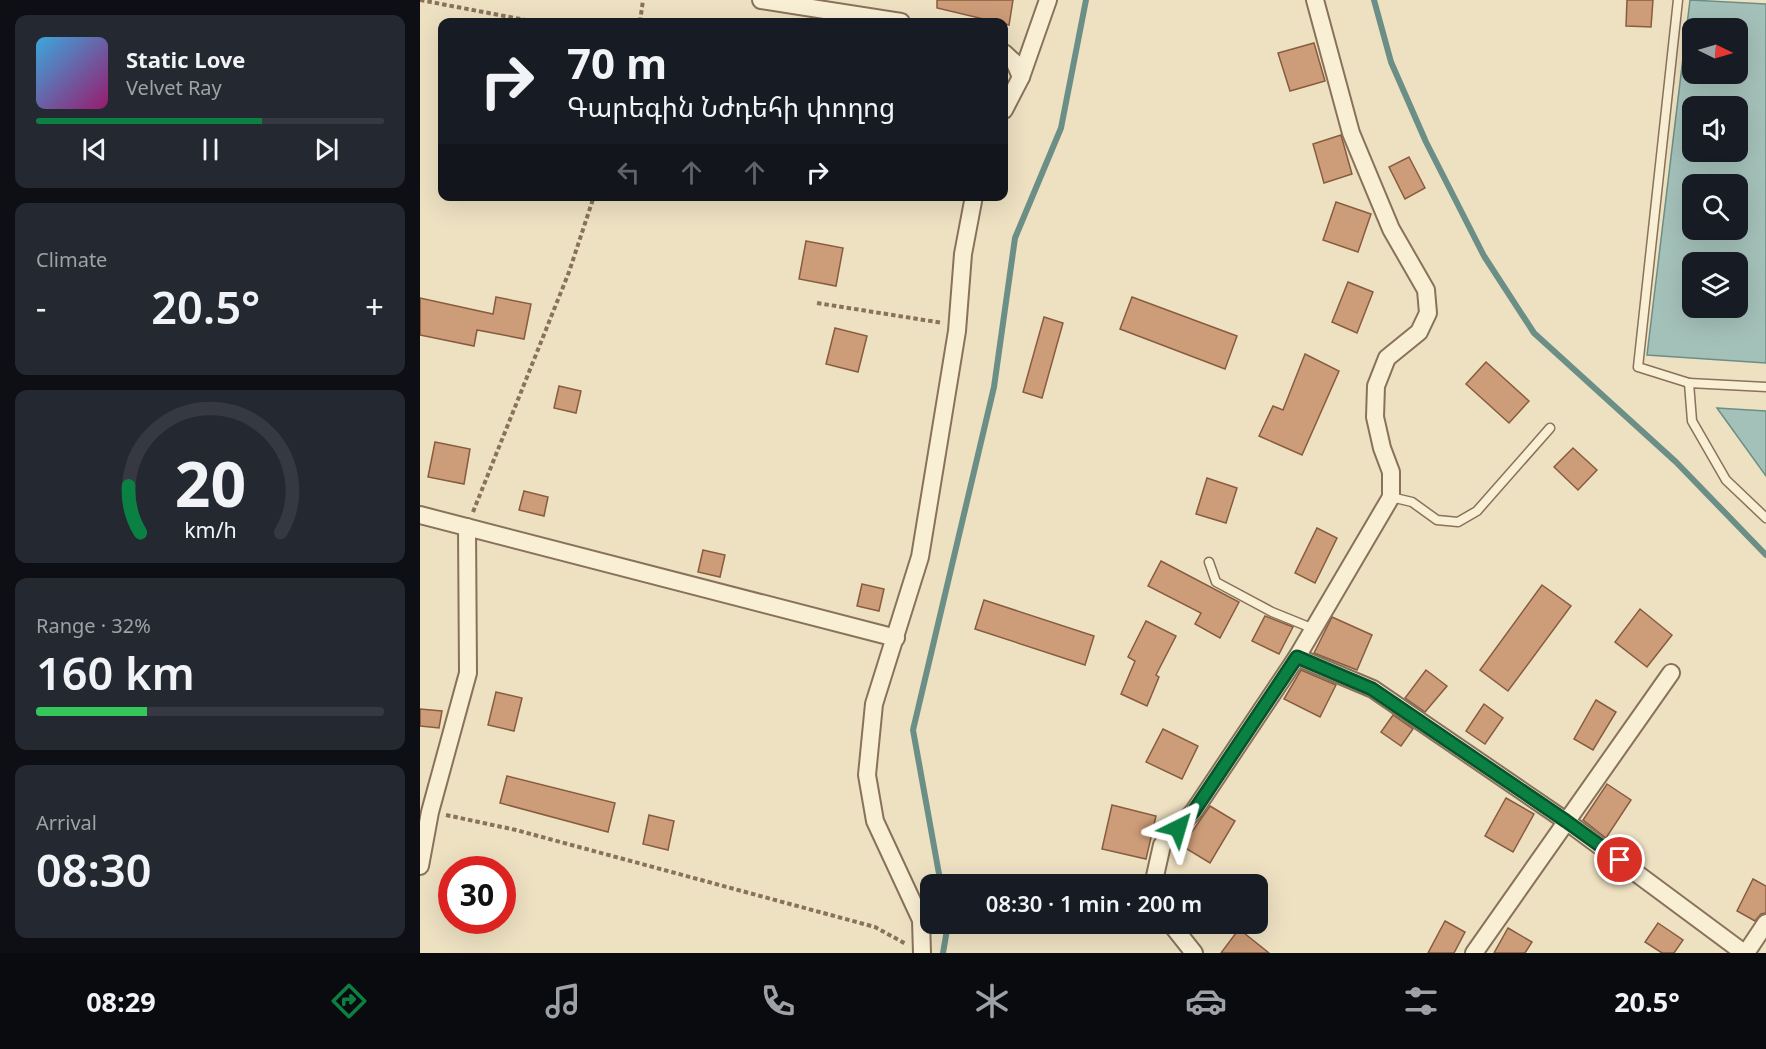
<!DOCTYPE html>
<html lang="en">
<head>
<meta charset="utf-8">
<style>
  body { margin:0; font-family:Georgia,"Noto Sans Armenian",serif; background:#242831; color:#f1f3f6; height:100vh; display:flex; flex-direction:column; font-size:22px; white-space:nowrap }
  * { box-sizing:border-box; margin:0 }
  p { font-size:20px; color:#9ea1a6 }
  .icon { flex:none; width:33px; height:33px; fill:none; stroke:currentColor; stroke-width:2; stroke-linecap:round; stroke-linejoin:round }
  .map { position:relative; flex:1; overflow:hidden }
  .drawer { display:flex; flex-direction:column; gap:15px; padding:15px; background:#0d0f14; width:420px }
  .drawer>* { flex:none }
  .banner { position:absolute; left:18px; top:18px; width:570px; height:183px; border-radius:12px; box-shadow:0 6px 24px #0002; background:#171b24; color:#f1f3f6; overflow:hidden }
  .needle { width:39px; rotate:95deg }
  .tools { position:absolute; left:1262px; top:18px; display:grid; gap:12px }
  .tools a { display:grid; place-items:center; width:66px; height:66px; border-radius:12px; background:#171b24; box-shadow:0 6px 24px #0002; font-size:30px }
  .speed { position:absolute; left:18px; top:856px; display:flex; gap:12px; font-size:30px; font-weight:700; text-align:center }
  .speed>* { display:grid; place-content:center; width:78px; height:78px; border-radius:50%; background:#171b24; box-shadow:0 6px 24px #0002; line-height:1 }
  .speed .limit { border:9px solid #d22; background:#fff; color:#111 }
  .pin { position:absolute; display:grid; place-items:center; width:51px; height:51px; color:#fff; margin:-26px; border:3px solid #fff; border-radius:50%; box-shadow:0 2px 6px #0007 }
  .me { position:absolute; width:66px; margin:-33px; rotate:40deg; stroke-linejoin:round; filter:drop-shadow(0 0 4px #0008) }
  .turn { display:flex; align-items:center; gap:21px; height:126px; padding:0 30px; font-size:27px }
  .turn .icon { width:78px; height:78px; stroke-width:2.5 }
  .turn b { display:block; font-size:42px; line-height:51px }
  .lanes { display:flex; align-items:center; height:57px; padding:0 30px; background:#0003; justify-content:center; gap:30px; direction:ltr }
  .lanes .off { opacity:.35 }
  .big { font-size:45px; font-weight:600; line-height:1.1 }
  .drawer .tile { flex:1; display:flex; flex-direction:column; justify-content:center; gap:9px; min-width:0; padding:0 21px; border-radius:12px; background:#242831 }
  .drawer .dial { align-items:center; gap:0 }
  .dial svg { height:156px; overflow:visible; fill:none; stroke:#363941; stroke-width:7; stroke-linecap:round; text-anchor:middle }
  .dial text { fill:#f1f3f6; stroke:none }
  .song { display:flex; align-items:center; gap:18px }
  .cover { width:72px; height:72px; border-radius:9px; background:linear-gradient(135deg,hsl(200 70% 55%),hsl(320 70% 35%)) }
  .played { height:6px; border-radius:3px; background:linear-gradient(90deg,#0b8043 65%,#363941 65%) }
  .keys { display:flex; justify-content:space-around; direction:ltr }
  .heat { display:flex; justify-content:space-between; align-items:center; font-size:33px; direction:ltr }
  .charge { height:9px; border-radius:4px; background:linear-gradient(90deg,#34c759 32%,#363941 0) }
  .trip { position:absolute; left:500px; top:874px; width:348px; height:60px; border-radius:12px; background:#171b24; box-shadow:0 6px 24px #0002; font-weight:600; line-height:60px; text-align:center }
  .tabs { display:flex; height:96px; justify-content:space-around; align-items:center; background:#090b0e; color:#9ea1a6 }
  .tabs .icon { width:42px; height:42px }
  .tabs .on { color:#0b8043 }
  .tabs b { font-size:27px; color:#f1f3f6 }
  main { display:flex; flex:1; min-height:0 }
  .map>svg:first-child { display:block }
  .water { fill:#a4c1b9; stroke:#6b8f86; stroke-width:1.5; fill-rule:evenodd }
  .lines { fill:none; stroke-linecap:round; stroke-linejoin:round }
  .stream { stroke:#6b8f86; stroke-width:6 }
  .building { fill:#cd9c78; stroke:#885c3f; stroke-width:1.5 }
  .lane-casing { stroke:#887259; stroke-width:11 }
  .street-casing { stroke:#887259; stroke-width:20 }
  .path { stroke:#887259; stroke-width:4; stroke-dasharray:4.5 3; stroke-linecap:butt }
  .lane { stroke:#f9efd5; stroke-width:8 }
  .street { stroke:#f9efd5; stroke-width:16 }
  .route-casing { stroke:#07532c; stroke-width:15 }
  .route { stroke:#0b8043; stroke-width:10 }
</style>
</head>
<body>
<main>
<section class="drawer">
<div class="tile">
<div class="song"><i class="cover"></i><div><b>Static Love</b><p>Velvet Ray</p></div></div>
<div class="played"></div>
<div class="keys"><svg class="icon" aria-label="previous" viewBox="0 0 24 24"><path d="M18 5L8 12l10 7zM5 5v14"/></svg><svg class="icon" aria-label="pause" viewBox="0 0 24 24"><path d="M8 5v14M16 5v14"/></svg><svg class="icon" aria-label="next" viewBox="0 0 24 24"><path d="M6 5l10 7-10 7zM19 5v14"/></svg></div>
</div>
<div class="tile"><p>Climate</p>
<div class="heat"><a>−</a><b class="big">20.5°</b><a>+</a></div>
</div>
<div class="tile dial"><svg viewBox="0 0 100 80">
<path d="M14 69A42 42 0 1 1 86 69"/>
<path d="M14 69A42 42 0 0 1 8 45" stroke="#0b8043"/>
<text x="50" y="56" font-size="32" font-weight="700">20</text>
<text x="50" y="72" font-size="11">km/h</text>
</svg></div>
<div class="tile"><p>Range · 32%</p><b class="big">160 km</b><div class="charge"></div></div>
<div class="tile"><p>Arrival</p><b class="big">08:30</b></div>
</section>
<div class="map">
<svg width="1346" height="953" viewBox="0 0 1346 953">
  <rect width="100%" height="100%" fill="#eee1c2"/>
  <!-- water -->
  <g class="water">
    <path d="M 1270,0 L 1346,4 L 1346,363 L 1227,355 ZM 1272,28 L 1317,28 L 1317,74 L 1272,74 ZM 1272,106 L 1317,106 L 1317,152 L 1272,152 ZM 1272,184 L 1317,184 L 1317,230 L 1272,230 ZM 1272,262 L 1317,262 L 1317,308 L 1272,308 Z"/>
    <path d="M 1297,408 L 1346,411 L 1346,476 Z"/>
  </g>
  <g class="lines">
    <!-- stream -->
    <g class="stream">
      <path d="M 954,0 L 971,62 L 1006,142 L 1064,256 L 1114,333 L 1256,462 L 1346,555"/>
      <path d="M 521,885 L 493,730 L 574,387 L 595,238 L 641,128 L 666,0"/>
      <path d="M 523,953 L 528,924"/>
    </g>
  </g>
  <!-- building -->
  <g class="building">
    <path d="M 517,0 L 593,0 L 589,25 L 517,8 Z"/>
    <path d="M 1207,0 L 1233,0 L 1231,27 L 1206,26 Z"/>
    <path d="M 894,43 L 905,81 L 870,91 L 858,53 Z"/>
    <path d="M 921,135 L 932,174 L 904,183 L 893,144 Z"/>
    <path d="M 989,157 L 1005,188 L 985,199 L 969,167 Z"/>
    <path d="M 916,202 L 951,214 L 938,252 L 903,240 Z"/>
    <path d="M 386,241 L 423,248 L 416,286 L 379,279 Z"/>
    <path d="M 928,282 L 953,292 L 937,333 L 912,322 Z"/>
    <path d="M 76,297 L 111,304 L 104,339 L 57,330 L 54,346 L 0,335 L 0,298 L 73,314 Z"/>
    <path d="M 712,297 L 817,336 L 805,369 L 700,329 Z"/>
    <path d="M 624,317 L 643,323 L 622,398 L 603,392 Z"/>
    <path d="M 415,328 L 447,336 L 438,372 L 406,364 Z"/>
    <path d="M 885,354 L 919,371 L 882,455 L 839,436 L 853,406 L 863,410 Z"/>
    <path d="M 1066,362 L 1109,401 L 1089,423 L 1046,384 Z"/>
    <path d="M 139,386 L 161,391 L 156,413 L 134,408 Z"/>
    <path d="M 15,442 L 50,449 L 44,484 L 8,477 Z"/>
    <path d="M 1153,448 L 1177,470 L 1158,490 L 1134,467 Z"/>
    <path d="M 787,478 L 817,488 L 806,523 L 776,514 Z"/>
    <path d="M 104,491 L 128,497 L 124,516 L 99,510 Z"/>
    <path d="M 897,528 L 917,538 L 895,583 L 875,573 Z"/>
    <path d="M 283,550 L 305,555 L 300,577 L 278,572 Z"/>
    <path d="M 741,561 L 819,602 L 800,638 L 775,624 L 781,613 L 728,586 Z"/>
    <path d="M 442,584 L 464,589 L 459,611 L 437,606 Z"/>
    <path d="M 1122,585 L 1151,606 L 1088,691 L 1060,670 Z"/>
    <path d="M 564,600 L 674,636 L 665,665 L 555,629 Z"/>
    <path d="M 1220,609 L 1252,635 L 1227,667 L 1195,642 Z"/>
    <path d="M 845,616 L 873,627 L 859,654 L 832,641 Z"/>
    <path d="M 912,617 L 952,635 L 937,670 L 894,653 Z"/>
    <path d="M 726,621 L 756,636 L 736,675 L 739,677 L 727,706 L 701,694 L 715,661 L 708,657 Z"/>
    <path d="M 881,670 L 916,685 L 900,717 L 864,699 Z"/>
    <path d="M 1006,670 L 1027,686 L 1005,712 L 985,698 Z"/>
    <path d="M 76,692 L 102,698 L 94,731 L 68,725 Z"/>
    <path d="M 1176,700 L 1196,712 L 1173,750 L 1154,739 Z"/>
    <path d="M 1064,704 L 1083,718 L 1065,744 L 1046,731 Z"/>
    <path d="M 0,709 L 22,711 L 19,728 L 0,726 Z"/>
    <path d="M 973,715 L 993,729 L 981,746 L 961,732 Z"/>
    <path d="M 743,729 L 778,746 L 762,779 L 726,762 Z"/>
    <path d="M 87,776 L 195,803 L 188,832 L 80,803 Z"/>
    <path d="M 1187,784 L 1211,800 L 1186,838 L 1163,820 Z"/>
    <path d="M 1086,798 L 1114,814 L 1093,852 L 1065,836 Z"/>
    <path d="M 692,805 L 736,816 L 726,859 L 682,849 Z"/>
    <path d="M 790,806 L 815,821 L 790,863 L 762,846 Z"/>
    <path d="M 229,815 L 254,821 L 248,850 L 223,844 Z"/>
    <path d="M 1333,879 L 1346,886 L 1346,913 L 1341,914 L 1335,921 L 1317,911 Z"/>
    <path d="M 1025,921 L 1045,932 L 1034,953 L 1008,953 Z"/>
    <path d="M 1238,923 L 1263,940 L 1254,953 L 1242,953 L 1225,942 Z"/>
    <path d="M 1088,928 L 1112,942 L 1105,953 L 1074,953 Z"/>
    <path d="M 819,929 L 849,953 L 801,953 Z"/>
  </g>
  <g class="lines">
    <!-- lane casing -->
    <g class="lane-casing">
      <g id="lane">
        <path d="M 1258,0 L 1218,367 L 1269,383"/>
        <path d="M 1346,387 L 1269,383 L 1272,421 L 1306,480 L 1346,518"/>
        <path d="M 971,497 L 992,502 L 1017,520 L 1038,522 L 1057,511 L 1130,428"/>
        <path d="M 789,562 L 796,582 L 852,612 L 894,629"/>
      </g>
    </g>
    <!-- street casing -->
    <g class="street-casing">
      <g id="street">
        <path d="M 341,0 L 481,22"/>
        <path d="M 584,53 L 595,63 L 601,77"/>
        <path d="M 584,110 L 601,77 L 628,0"/>
        <path d="M 0,515 L 476,638"/>
        <path d="M 877,657 L 953,689 L 1146,821 L 1324,953"/>
        <path d="M 0,866 L 10,812 L 48,673 L 47,527"/>
        <path d="M 733,885 L 742,845 L 774,811 L 877,657 L 971,497 L 971,472 L 962,448 L 955,417 L 956,386 L 967,358 L 999,332 L 1008,313 L 1006,290 L 971,229 L 931,133 L 895,0"/>
        <path d="M 751,924 L 774,953"/>
        <path d="M 502,953 L 501,920 L 455,821 L 447,775 L 454,704 L 500,557 L 537,331 L 543,254 L 554,196"/>
        <path d="M 1054,953 L 1251,673"/>
        <path d="M 1326,953 L 1346,923"/>
      </g>
    </g>
    <!-- path -->
    <g class="path">
      <path d="M 0,0 L 116,22"/>
      <path d="M 220,22 L 223,0"/>
      <path d="M 397,303 L 523,323"/>
      <path d="M 53,512 L 149,272 L 174,196"/>
      <path d="M 26,815 L 96,830 L 455,927 L 486,944"/>
    </g>
    <!-- lane -->
    <use href="#lane" class="lane"/>
    <!-- street -->
    <use href="#street" class="street"/>
  </g>
  <g class="lines">
    <!-- route casing -->
    <g class="route-casing">
      <path id="route" d="M 758,828 L 774,811 L 877,657 L 952,689 L 1146,821 L 1200,860"/>
    </g>
    <!-- route -->
    <use href="#route" class="route"/>
  </g>
</svg>
<div class="tools">
<a><svg class="needle" viewBox="-14 -14 28 28"><path d="M0-13l5 13h-10z" fill="#e53935"/><path d="M0 13l5-13h-10z" fill="#9ea1a6"/></svg></a>
<a><svg class="icon" aria-label="sound" viewBox="0 0 24 24"><path d="M4 9h4l5-4v14l-5-4H4zM17 9q2 3 0 6"/></svg></a>
<a><svg class="icon" aria-label="search" viewBox="0 0 24 24"><circle cx="10" cy="10" r="6"/><path d="M15 15l6 6"/></svg></a>
<a><svg class="icon" aria-label="layers" viewBox="0 0 24 24"><path d="M12 4l9 5-9 5-9-5zM3 14l9 5 9-5"/></svg></a>
</div>
<div class="speed"><div class="limit">30</div></div>
<div class="pin" style="left:1200px;top:860px;background:#d93025"><svg class="icon" aria-label="arrive" viewBox="0 0 24 24"><path d="M6 21V4h12l-3 4 3 4H6"/></svg></div>
<svg class="me" style="left:758px;top:828px" viewBox="-20 -20 40 40"><path d="M0-17L14 15 0 8-14 15z" fill="#0b8043" stroke="#fff" stroke-width="4"/></svg>
<div class="trip">08:30 · 1 min · 200 m</div>
<div class="banner">
<div class="turn"><svg class="icon" aria-label="right" viewBox="0 0 24 24"><path d="M7 20v-9h11M14 6l5 5-5 5"/></svg><div><b>70 m</b>Գարեգին Նժդեհի փողոց</div></div>
<div class="lanes"><svg class="icon off" aria-label="left" viewBox="0 0 24 24"><path d="M17 20v-9H6M10 6l-5 5 5 5"/></svg><svg class="icon off" aria-label="ahead" viewBox="0 0 24 24"><path d="M12 20V5M6 11l6-6 6 6"/></svg><svg class="icon off" aria-label="ahead" viewBox="0 0 24 24"><path d="M12 20V5M6 11l6-6 6 6"/></svg><svg class="icon" aria-label="right" viewBox="0 0 24 24"><path d="M7 20v-9h11M14 6l5 5-5 5"/></svg></div>
</div>
</div>
</main>
<nav class="tabs">
<b>08:29</b>
<svg class="icon on" aria-label="directions" viewBox="0 0 24 24"><path d="M12 3l9 9-9 9-9-9zM9 14v-3h6M13 9l2 2-2 2"/></svg>
<svg class="icon" aria-label="music" viewBox="0 0 24 24"><path d="M9 18V5l10-2v13"/><circle cx="6" cy="18" r="3"/><circle cx="16" cy="16" r="3"/></svg>
<svg class="icon" aria-label="phone" viewBox="0 0 24 24"><path d="M5 4h4l2 5-3 2q2 4 5 5l2-3 5 2v4C11 20 4 13 5 4z"/></svg>
<svg class="icon" aria-label="climate" viewBox="0 0 24 24"><path d="M12 3v18M4 7l16 10M4 17L20 7"/></svg>
<svg class="icon" aria-label="car" viewBox="0 0 24 24"><path d="M5 17H2v-5l4-1 3-4h7l3 4 3 1v5h-3M9 17h6M6 11h13"/><circle cx="7" cy="17" r="2"/><circle cx="17" cy="17" r="2"/></svg>
<svg class="icon" aria-label="filters" viewBox="0 0 24 24"><path d="M4 7h16M4 17h16"/><circle cx="9" cy="7" r="2"/><circle cx="15" cy="17" r="2"/></svg>
<b>20.5°</b>
</nav>
</body>
</html>
